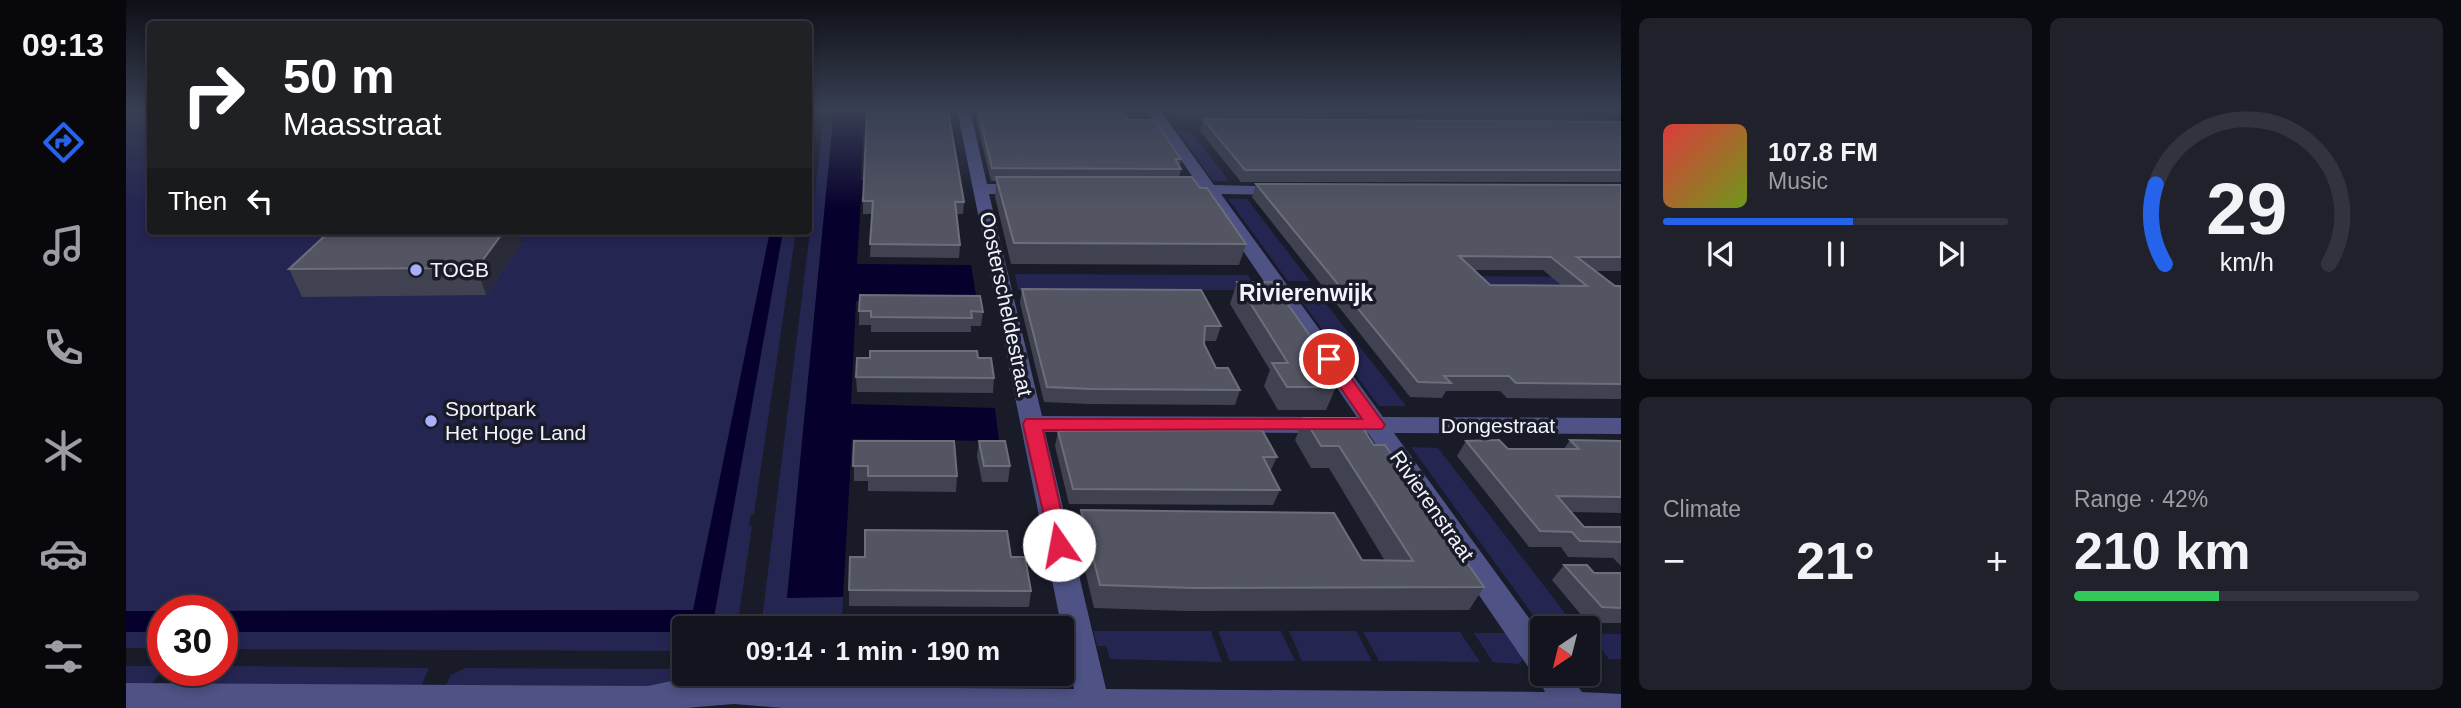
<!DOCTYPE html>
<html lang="en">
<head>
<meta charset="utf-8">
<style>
  body { margin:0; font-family:Arial,sans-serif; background:#20212b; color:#f1f3f6; height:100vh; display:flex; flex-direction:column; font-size:26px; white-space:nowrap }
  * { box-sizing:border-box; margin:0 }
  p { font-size:23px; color:#9d9ea4 }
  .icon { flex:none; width:38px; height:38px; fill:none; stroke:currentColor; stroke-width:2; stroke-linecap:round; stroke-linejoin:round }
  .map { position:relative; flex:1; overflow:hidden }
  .details { display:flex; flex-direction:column; gap:18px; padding:18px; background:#0a0b10; width:840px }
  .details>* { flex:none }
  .top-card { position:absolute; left:21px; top:21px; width:665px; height:214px; border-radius:7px; box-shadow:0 4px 10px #0003,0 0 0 2px #32333c; background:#202124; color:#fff; overflow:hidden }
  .needle { width:46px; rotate:215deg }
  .controls { position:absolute; left:1404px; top:616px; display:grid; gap:14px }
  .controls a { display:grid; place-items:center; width:70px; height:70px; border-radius:7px; background:#13141e; box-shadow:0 4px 10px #0003,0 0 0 2px #32333c; font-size:35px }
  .speed { position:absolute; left:21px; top:595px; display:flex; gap:14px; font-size:35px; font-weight:700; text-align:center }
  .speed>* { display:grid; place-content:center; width:91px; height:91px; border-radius:50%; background:#13141e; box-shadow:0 4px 10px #0003,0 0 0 2px #32333c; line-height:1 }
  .speed .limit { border:10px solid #d22; background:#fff; color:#111 }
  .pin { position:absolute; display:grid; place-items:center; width:60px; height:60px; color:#fff; margin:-30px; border:4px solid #fff; border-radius:50%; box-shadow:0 2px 7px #0007 }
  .me { position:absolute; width:77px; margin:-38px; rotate:348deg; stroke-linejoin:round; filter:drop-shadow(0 0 5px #0008) }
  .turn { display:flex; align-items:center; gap:24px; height:147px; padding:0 21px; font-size:32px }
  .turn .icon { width:91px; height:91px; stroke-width:2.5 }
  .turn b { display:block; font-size:49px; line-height:60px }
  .then { display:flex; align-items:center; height:66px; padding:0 21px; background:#0003; gap:14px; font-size:26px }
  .big { font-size:52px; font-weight:700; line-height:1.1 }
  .details .widget { flex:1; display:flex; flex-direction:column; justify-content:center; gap:10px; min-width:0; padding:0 24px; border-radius:10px; background:#20212b }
  .details .dial { align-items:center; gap:0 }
  .dial svg { height:182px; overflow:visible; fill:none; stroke:#32333c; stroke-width:7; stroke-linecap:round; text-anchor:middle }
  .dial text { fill:#f1f3f6; stroke:none }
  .song { display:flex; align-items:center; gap:21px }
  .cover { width:84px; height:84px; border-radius:10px; background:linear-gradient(135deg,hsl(0 70% 55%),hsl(80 70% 35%)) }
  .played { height:7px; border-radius:4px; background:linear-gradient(90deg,#2563eb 55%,#32333c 55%) }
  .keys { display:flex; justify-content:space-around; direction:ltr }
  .heat { display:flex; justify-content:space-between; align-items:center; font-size:38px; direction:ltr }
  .charge { height:10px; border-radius:5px; background:linear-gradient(90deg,#34c759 42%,#32333c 0) }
  .details .tiles { flex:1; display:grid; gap:18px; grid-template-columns:repeat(2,1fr) }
  .trip { position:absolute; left:546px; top:616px; width:402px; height:70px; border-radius:7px; background:#13141e; box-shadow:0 4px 10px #0003,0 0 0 2px #32333c; font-weight:700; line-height:70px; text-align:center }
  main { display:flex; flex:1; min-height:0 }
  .tabs { display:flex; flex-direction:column; width:126px; justify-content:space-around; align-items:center; background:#08080c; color:#9d9ea4 }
  .tabs .icon { width:49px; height:49px }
  .tabs .active { color:#2563eb }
  .tabs b { font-size:32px; color:#f1f3f6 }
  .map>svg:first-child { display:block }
  .green { fill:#242551 }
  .water { fill:#06002c }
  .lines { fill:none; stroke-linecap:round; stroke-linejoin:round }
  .minor { fill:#4e5284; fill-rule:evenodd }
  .wall { fill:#404251; fill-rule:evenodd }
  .shaded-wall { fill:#292b39 }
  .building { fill:#535563; stroke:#6c6e7c; stroke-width:2; fill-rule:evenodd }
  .route { fill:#e11d48; stroke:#92132f; stroke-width:2 }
  .poi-dot { fill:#a8b0fc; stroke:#191b28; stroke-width:2.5 }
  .labels { text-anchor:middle; stroke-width:7; stroke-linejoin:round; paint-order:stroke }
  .poi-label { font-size:21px; fill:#f2f3fd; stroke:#191b28; text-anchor:start }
  .street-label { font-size:21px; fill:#f2f3fd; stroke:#191b28 }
  .neighbourhood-label { font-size:23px; font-weight:bold; fill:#f2f3fd; stroke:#191b28 }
</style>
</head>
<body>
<main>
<nav class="tabs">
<b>09:13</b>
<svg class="icon active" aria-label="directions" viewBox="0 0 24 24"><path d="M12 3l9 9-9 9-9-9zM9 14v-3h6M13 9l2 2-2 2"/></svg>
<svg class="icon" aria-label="music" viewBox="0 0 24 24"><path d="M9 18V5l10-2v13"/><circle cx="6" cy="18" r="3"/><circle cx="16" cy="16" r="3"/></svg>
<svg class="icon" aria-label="phone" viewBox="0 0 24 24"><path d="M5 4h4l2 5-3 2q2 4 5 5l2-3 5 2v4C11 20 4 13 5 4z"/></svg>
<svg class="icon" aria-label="climate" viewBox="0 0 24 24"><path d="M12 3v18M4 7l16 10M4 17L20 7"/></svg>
<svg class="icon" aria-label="car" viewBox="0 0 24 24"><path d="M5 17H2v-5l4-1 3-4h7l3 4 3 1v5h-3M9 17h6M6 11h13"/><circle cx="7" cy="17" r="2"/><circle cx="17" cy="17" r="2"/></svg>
<svg class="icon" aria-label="filters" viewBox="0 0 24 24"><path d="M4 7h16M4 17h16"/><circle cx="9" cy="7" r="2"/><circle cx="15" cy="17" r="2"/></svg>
</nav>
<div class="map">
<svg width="1495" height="708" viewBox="0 0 1495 708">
  <rect width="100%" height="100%" fill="#191b28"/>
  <!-- green -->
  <g class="green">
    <path d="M 0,110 L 24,110 L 24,231 L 647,231 L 571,616 L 96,611 L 37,611 L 0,616 Z"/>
    <path d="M 1040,110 L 1404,110 L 1493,120 L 1495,125 L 1047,119 Z"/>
    <path d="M 707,124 L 661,597 L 717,597 L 716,620 L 636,620 L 697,126 Z"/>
    <path d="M 1052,131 L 1064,131 L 1103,181 L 1087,181 Z"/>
    <path d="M 1102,199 L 1121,199 L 1184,281 L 1162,281 Z"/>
    <path d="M 657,231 L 670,231 L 628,514 L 625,515 L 623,526 L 626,526 L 611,628 L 586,628 Z"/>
    <path d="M 889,274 L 1122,275 L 1131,290 L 892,290 Z"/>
    <path d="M 1326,276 L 1467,277 L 1488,293 L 1344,293 Z"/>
    <path d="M 1165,287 L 1187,287 L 1280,406 L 1253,406 Z"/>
    <path d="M 1285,447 L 1312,448 L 1445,621 L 1412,622 Z"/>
    <path d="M 967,631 L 1085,631 L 1096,662 L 984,659 L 980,646 L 971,646 Z"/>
    <path d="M 1092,631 L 1155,631 L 1169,661 L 1104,661 Z"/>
    <path d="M 1163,631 L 1230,631 L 1246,661 L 1176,661 Z"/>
    <rect x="0" y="632" width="37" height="16"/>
    <path d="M 96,632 L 558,632 L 558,651 L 96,649 Z"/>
    <path d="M 1237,632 L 1334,632 L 1354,662 L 1253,661 Z"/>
    <path d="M 1348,633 L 1383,633 L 1398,659 L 1392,664 L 1367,662 Z"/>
    <path d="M 1463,634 L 1495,634 L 1495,659 L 1483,659 Z"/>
    <path d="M 0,666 L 37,666 L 37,669 L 25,685 L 0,685 Z"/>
    <path d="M 96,666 L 303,668 L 295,687 L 50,685 L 64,670 L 96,670 Z"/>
    <path d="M 339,668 L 558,669 L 558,674 L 604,674 L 602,682 L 527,688 L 319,687 L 325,675 Z"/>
  </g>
  <!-- water -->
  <g class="water">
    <path d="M 708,110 L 820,114 L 823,132 L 737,132 L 735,180 L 831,181 L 834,198 L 735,198 L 731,264 L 845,265 L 851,301 L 730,301 L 725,404 L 869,408 L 873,441 L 726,439 L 717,597 L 661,598 Z"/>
    <path d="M 644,231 L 657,231 L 586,628 L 558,628 L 558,632 L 96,632 L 96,611 L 37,611 L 37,632 L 0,632 L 0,611 L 567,610 Z"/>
  </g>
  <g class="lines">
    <!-- minor -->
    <path class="minor" d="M 831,110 L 844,110 L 861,184 L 898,184 L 906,189 L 898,194 L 863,194 L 916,416 L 1202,417 L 1210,419 L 1214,425 L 1210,431 L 1202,433 L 919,432 L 980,689 L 1419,692 L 1410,673 L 1405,671 L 1242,433 L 1234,431 L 1230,425 L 1233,420 L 1078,194 L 1066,189 L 1072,185 L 1021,110 L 1034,110 L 1088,185 L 1162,187 L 1162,193 L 1157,195 L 1095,194 L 1257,417 L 1495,418 L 1495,434 L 1268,433 L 1416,636 L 1416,674 L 1443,674 L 1456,692 L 1495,694 L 1495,708 L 656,708 L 608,704 L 560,708 L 0,708 L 0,683 L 522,686 L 564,677 L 608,674 L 651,677 L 693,687 L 948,689 Z"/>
  </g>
  <!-- wall -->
  <g class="wall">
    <path d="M 848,110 L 996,110 L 1002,120 L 1055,159 L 1054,167 L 1055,169 L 1053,177 L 1074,188 L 1120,244 L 1113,265 L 885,264 L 869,197 L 870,181 L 865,181 Z"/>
    <path d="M 1077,119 L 1495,122 L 1495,182 L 1115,182 L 1074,131 Z"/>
    <path d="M 1130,184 L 1495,185 L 1495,271 L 1469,271 L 1489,286 L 1495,286 L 1495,399 L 1381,398 L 1374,391 L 1320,391 L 1316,398 L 1284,397 L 1126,197 ZM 1348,270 L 1417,270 L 1436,286 L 1364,285 Z"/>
    <path d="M 737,201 L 838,202 L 837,214 L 831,214 L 834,245 L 833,258 L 744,257 L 746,214 L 737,214 Z"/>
    <path d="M 204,231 L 391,231 L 395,244 L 360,295 L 176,297 L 163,269 Z"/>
    <path d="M 1111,282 L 1204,364 L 1200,373 L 1210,387 L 1200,410 L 1152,410 L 1138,386 L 1144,370 L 1104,304 Z"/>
    <path d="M 896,289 L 1095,326 L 1090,341 L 1078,341 L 1078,344 L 1090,368 L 1114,390 L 1109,405 L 962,404 L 918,402 L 894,303 Z"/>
    <path d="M 733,311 L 857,312 L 855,326 L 845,326 L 845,332 L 745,332 L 745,325 L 733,325 Z"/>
    <path d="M 852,358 L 868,378 L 867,393 L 731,392 L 730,377 Z"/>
    <path d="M 1178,418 L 1248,445 L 1358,587 L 1343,610 L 1059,611 L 968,608 L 950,533 L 955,510 L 1236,560 L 1259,561 L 1203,468 L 1185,468 L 1169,440 Z"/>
    <path d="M 932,431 L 1151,457 L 1144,472 L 1154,490 L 1147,505 L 943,504 L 929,446 Z"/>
    <path d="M 1444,440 L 1495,441 L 1495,513 L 1445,512 L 1458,527 L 1495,527 L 1495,566 L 1487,558 L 1442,557 L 1435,547 L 1403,547 L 1331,456 L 1340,441 L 1382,449 L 1438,449 Z"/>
    <path d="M 728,441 L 831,476 L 830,492 L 742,491 L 742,481 L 728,481 Z"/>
    <path d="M 853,441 L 884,466 L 882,482 L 856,482 L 851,456 Z"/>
    <path d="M 885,557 L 905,591 L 903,607 L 723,606 L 723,590 Z"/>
    <path d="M 1438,565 L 1468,573 L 1495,573 L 1495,623 L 1462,623 L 1426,580 Z"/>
  </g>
  <!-- shaded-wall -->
  <path class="shaded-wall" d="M 378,231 L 391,231 L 395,244 L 360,295 L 351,268 Z"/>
  <!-- building -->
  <g class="building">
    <path d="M 741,110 L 822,110 L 838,202 L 829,202 L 834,245 L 744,244 L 747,201 L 737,201 Z"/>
    <path d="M 852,110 L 996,110 L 1002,120 L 1028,120 L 1055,159 L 1049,159 L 1055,169 L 866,168 Z"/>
    <path d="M 1077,119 L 1495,122 L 1495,170 L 1119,170 Z"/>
    <path d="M 870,177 L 1066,177 L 1074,188 L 1081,188 L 1120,244 L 888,243 Z"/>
    <path d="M 1130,184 L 1495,185 L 1495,257 L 1451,257 L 1489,286 L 1495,286 L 1495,384 L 1390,383 L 1383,376 L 1318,376 L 1325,383 L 1292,382 ZM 1333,256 L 1425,257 L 1461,286 L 1364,285 Z"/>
    <path d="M 204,231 L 378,231 L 351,268 L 163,269 Z"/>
    <path d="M 1111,282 L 1146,282 L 1204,364 L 1194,364 L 1210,387 L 1161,387 L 1146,363 L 1162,363 Z"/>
    <path d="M 896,289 L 1075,290 L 1095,326 L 1079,326 L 1078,344 L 1090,368 L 1102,368 L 1114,390 L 965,389 L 921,387 Z"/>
    <path d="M 734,295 L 854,296 L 857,312 L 845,311 L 846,318 L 745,317 L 745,311 L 733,311 Z"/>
    <path d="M 744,351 L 851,351 L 852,358 L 865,358 L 868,378 L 730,377 L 731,358 L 744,358 Z"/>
    <path d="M 1178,418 L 1230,418 L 1248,445 L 1259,445 L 1358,587 L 1067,588 L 974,585 L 955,510 L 1208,513 L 1236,560 L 1287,561 L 1213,446 L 1195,446 Z"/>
    <path d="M 1136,430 L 1151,457 L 1137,457 L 1154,490 L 947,489 L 932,431 Z"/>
    <path d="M 1373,440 L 1382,449 L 1453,449 L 1444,440 L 1495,441 L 1495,497 L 1431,496 L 1458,527 L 1495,527 L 1495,542 L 1454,541 L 1446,532 L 1414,531 L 1340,441 Z"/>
    <path d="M 728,441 L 828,441 L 831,476 L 742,476 L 742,466 L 727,466 Z"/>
    <path d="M 853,441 L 879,441 L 884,466 L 858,466 Z"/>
    <path d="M 739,530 L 881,531 L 885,557 L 899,557 L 905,591 L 723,590 L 724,557 L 739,557 Z"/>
    <path d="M 1438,565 L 1461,565 L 1468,573 L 1495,573 L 1495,608 L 1476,607 Z"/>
  </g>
  <!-- sky -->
  <linearGradient id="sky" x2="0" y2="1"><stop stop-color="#0e0f16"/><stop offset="0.52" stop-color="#383f53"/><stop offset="1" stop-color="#383f53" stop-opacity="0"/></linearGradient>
  <rect width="1495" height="210" fill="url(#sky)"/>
  <!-- route -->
  <path class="route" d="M 1203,355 L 1209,356 L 1256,421 L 1259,425 L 1256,429 L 917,430 L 943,545 L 940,551 L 926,551 L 897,424 L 900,419 L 1236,419 L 1195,359 Z"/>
  <!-- markers -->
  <g class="poi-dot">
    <circle cx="290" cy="270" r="7"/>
    <circle cx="305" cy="421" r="7"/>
  </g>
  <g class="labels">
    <!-- poi labels -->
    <g class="poi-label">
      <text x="304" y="277">TOGB</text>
      <text x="319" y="416">Sportpark<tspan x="319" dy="24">Het Hoge Land</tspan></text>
    </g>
    <!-- street labels -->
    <g class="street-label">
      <text transform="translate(880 304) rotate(78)" y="7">Oosterscheldestraat</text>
      <text x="1372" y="433">Dongestraat</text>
      <text transform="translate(1306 506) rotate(55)" y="7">Rivierenstraat</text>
    </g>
    <!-- neighbourhood labels -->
    <g class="neighbourhood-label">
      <text x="1180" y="301">Rivierenwijk</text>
    </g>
  </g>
</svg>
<div class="controls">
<a><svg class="needle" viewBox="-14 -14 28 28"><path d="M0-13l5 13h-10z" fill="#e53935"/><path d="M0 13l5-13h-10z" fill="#9d9ea4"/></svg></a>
</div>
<div class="speed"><div class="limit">30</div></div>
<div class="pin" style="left:1203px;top:359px;background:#d93025"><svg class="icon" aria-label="arrive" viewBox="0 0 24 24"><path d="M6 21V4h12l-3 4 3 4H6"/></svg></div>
<svg class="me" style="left:933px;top:545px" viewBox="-20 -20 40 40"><circle r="19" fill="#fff"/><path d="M0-13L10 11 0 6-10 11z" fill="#e11d48"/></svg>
<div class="trip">09:14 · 1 min · 190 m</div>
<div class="top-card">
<div class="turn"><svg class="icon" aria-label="right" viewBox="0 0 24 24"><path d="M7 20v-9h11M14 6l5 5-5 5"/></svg><div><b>50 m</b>Maasstraat</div></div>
<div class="then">Then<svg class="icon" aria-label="left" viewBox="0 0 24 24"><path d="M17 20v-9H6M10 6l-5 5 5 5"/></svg></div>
</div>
</div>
<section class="details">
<div class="tiles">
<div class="widget">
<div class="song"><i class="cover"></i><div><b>107.8 FM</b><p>Music</p></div></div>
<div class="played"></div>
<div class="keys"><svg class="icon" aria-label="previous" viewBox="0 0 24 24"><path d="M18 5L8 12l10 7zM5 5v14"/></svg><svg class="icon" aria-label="pause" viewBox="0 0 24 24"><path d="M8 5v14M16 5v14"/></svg><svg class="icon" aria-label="next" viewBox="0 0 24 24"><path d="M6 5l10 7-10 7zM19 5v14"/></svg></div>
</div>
<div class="widget dial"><svg viewBox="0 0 100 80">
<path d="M14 69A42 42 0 1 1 86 69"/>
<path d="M14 69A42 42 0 0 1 10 34" stroke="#2563eb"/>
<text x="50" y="56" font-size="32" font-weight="700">29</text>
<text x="50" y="72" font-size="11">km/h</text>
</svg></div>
<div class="widget"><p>Climate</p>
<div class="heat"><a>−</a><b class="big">21°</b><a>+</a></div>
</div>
<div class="widget"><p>Range · 42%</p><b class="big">210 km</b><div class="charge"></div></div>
</div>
</section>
</main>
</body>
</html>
